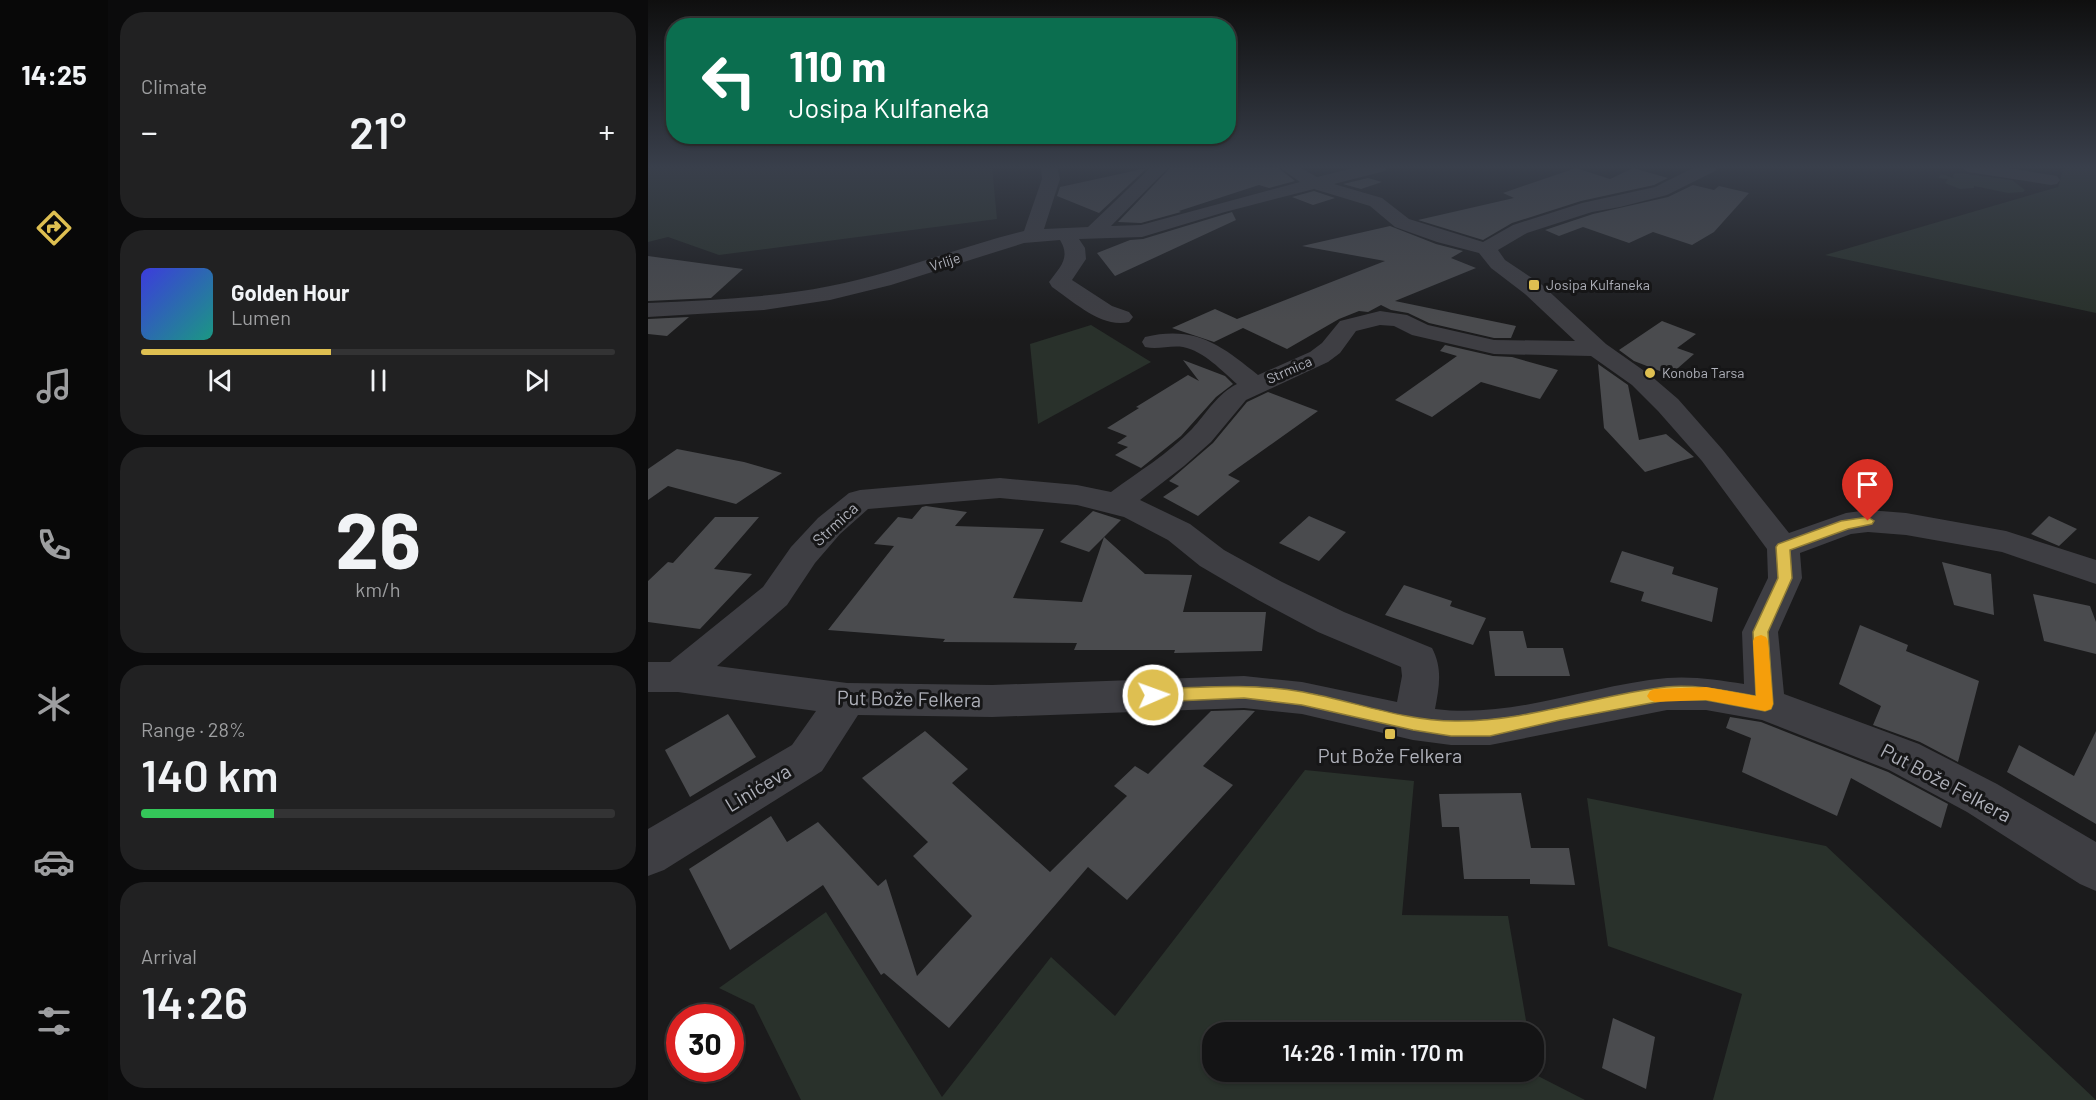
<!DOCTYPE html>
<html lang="en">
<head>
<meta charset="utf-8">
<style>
  body { margin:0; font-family:Barlow,sans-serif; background:#212122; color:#f1f3f6; height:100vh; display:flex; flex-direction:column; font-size:22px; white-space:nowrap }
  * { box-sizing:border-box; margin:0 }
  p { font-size:20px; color:#9d9ea0 }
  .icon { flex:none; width:33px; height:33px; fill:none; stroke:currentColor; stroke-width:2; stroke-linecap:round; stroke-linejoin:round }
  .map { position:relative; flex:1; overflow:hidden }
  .drawer { display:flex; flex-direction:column; gap:12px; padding:12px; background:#0b0b0c; width:540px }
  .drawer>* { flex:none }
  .hud { position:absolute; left:18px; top:18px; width:570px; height:126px; border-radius:24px; box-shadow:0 2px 4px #0004,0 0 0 2px #333334; background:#0b6e4f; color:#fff; overflow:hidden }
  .speed { position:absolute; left:18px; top:1004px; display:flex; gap:12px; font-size:30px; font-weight:700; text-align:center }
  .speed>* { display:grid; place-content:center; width:78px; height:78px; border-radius:50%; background:#141415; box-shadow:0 2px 4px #0004,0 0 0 2px #333334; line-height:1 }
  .speed .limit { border:9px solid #d22; background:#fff; color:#111 }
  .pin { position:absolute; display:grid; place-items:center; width:51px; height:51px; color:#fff; margin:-62px -26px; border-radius:50% 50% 50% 0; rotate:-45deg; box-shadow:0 0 6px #0007 }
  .pin .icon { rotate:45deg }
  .me { position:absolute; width:66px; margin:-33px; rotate:88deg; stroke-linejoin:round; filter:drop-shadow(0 0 4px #0008) }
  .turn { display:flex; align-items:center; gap:21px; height:126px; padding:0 24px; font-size:27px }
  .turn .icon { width:78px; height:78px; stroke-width:2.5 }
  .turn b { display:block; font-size:42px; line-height:51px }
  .big { font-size:45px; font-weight:600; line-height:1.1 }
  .drawer .card { flex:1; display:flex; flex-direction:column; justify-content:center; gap:9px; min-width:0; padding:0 21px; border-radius:24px; background:#212122 }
  .drawer .dial { align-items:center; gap:0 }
  .dial b { font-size:78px; line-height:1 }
  .song { display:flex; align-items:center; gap:18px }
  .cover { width:72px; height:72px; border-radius:9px; background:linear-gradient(135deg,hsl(240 70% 55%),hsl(170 70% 35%)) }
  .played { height:6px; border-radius:3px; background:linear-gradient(90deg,#debf51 40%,#333334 40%) }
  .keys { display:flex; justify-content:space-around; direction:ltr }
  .heat { display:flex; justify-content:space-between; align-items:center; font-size:33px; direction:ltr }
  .charge { height:9px; border-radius:4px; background:linear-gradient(90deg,#34c759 28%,#333334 0) }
  .trip { position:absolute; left:554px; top:1022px; width:342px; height:60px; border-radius:24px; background:#141415; box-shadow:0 2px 4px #0004,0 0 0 2px #333334; font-weight:600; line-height:60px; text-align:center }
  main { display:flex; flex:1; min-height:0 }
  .tab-bar { display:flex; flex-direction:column; width:108px; justify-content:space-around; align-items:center; background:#080808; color:#9d9ea0 }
  .tab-bar .icon { width:42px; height:42px }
  .tab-bar .selected { color:#debf51 }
  .tab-bar b { font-size:27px; color:#f1f3f6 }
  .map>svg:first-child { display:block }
  .green { fill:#29312b }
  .building { fill:#4a4b4e }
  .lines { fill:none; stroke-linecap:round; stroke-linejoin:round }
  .minor { fill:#3e3e43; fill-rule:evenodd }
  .route { fill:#debf51; stroke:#907c35; stroke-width:1.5 }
  .slow { fill:#f59e0b }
  .poi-dot { fill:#debf51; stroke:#161617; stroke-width:2 }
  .labels { text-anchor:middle; stroke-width:6; stroke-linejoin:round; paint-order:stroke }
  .far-street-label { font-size:14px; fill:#afb1ba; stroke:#161617 }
  .far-poi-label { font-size:14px; fill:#afb1ba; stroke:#161617; text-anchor:start }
  .street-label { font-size:16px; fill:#afb1ba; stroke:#161617 }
  .near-street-label { font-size:20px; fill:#afb1ba; stroke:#161617 }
  .near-poi-label { font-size:20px; fill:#afb1ba; stroke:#161617 }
</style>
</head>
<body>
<main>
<nav class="tab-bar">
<b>14:25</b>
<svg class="icon selected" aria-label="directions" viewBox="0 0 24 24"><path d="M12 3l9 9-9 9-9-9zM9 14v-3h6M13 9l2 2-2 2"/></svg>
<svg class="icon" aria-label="music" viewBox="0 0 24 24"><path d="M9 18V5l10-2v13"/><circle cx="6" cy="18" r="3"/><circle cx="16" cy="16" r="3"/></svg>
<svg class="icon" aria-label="phone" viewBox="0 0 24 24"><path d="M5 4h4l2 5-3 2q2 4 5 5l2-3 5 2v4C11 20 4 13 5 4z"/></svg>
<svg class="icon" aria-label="climate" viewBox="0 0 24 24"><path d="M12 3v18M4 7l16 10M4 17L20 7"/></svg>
<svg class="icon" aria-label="car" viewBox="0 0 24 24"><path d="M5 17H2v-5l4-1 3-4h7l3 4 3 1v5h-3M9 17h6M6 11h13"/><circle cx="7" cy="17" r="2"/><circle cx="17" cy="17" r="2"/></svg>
<svg class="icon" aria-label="filters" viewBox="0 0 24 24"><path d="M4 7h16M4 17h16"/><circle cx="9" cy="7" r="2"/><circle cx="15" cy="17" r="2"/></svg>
</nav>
<section class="drawer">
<div class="card"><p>Climate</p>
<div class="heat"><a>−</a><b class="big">21°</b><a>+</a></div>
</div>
<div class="card">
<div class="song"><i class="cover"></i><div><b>Golden Hour</b><p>Lumen</p></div></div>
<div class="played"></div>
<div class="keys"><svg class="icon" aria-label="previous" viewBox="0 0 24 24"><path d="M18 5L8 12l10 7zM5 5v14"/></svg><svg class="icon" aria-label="pause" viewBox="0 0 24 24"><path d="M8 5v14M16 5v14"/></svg><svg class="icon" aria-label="next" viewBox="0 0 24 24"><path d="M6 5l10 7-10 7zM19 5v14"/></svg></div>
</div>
<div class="card dial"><b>26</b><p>km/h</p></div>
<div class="card"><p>Range · 28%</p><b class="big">140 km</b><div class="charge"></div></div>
<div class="card"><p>Arrival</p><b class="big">14:26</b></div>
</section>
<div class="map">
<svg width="1448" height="1100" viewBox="0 0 1448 1100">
  <rect width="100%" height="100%" fill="#1b1b1c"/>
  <!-- green -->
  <g class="green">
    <path d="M 0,167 L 344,167 L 349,219 L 71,255 L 20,237 L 0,242 Z"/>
    <path d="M 1416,167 L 1448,167 L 1448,313 L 1177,255 L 1410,187 Z"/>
    <path d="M 1311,173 L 1364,180 L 1377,190 L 1375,192 L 1360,193 L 1326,186 L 1326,188 L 1312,189 L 1297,183 L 1300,179 L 1290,178 L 1293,174 L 1306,178 L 1305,174 Z"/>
    <path d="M 443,325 L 503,362 L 390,424 L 382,344 Z"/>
    <path d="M 657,770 L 766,781 L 754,915 L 860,916 L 880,1032 L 564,1032 L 564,1071 L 885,1071 L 885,1061 L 888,1075 L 937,1100 L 153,1100 L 106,1005 L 71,988 L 178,912 L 294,1097 L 403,957 L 467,1016 Z"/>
    <path d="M 939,798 L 1178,846 L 1448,1100 L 1065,1100 L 1094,994 L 960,946 Z"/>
  </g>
  <!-- building -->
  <g class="building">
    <path d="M 523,167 L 629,167 L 647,181 L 621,188 L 611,185 L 531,211 L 533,212 L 493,223 L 470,222 Z"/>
    <path d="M 499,168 L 451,213 L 409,196 L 412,187 Z"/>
    <path d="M 928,168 L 962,179 L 985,168 L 1020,178 L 1006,185 L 933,201 L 864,223 L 835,240 L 770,220 L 866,198 L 855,193 Z"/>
    <path d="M 720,178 L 734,182 L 713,189 L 695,184 Z"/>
    <path d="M 1045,185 L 1066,190 L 1071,186 L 1101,193 L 1066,232 L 1044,245 L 1005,232 L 981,243 L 935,227 L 911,236 L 897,230 L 945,214 L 1020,197 Z"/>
    <path d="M 666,191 L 687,198 L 665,205 L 644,197 Z"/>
    <path d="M 584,212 L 588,220 L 467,276 L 449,253 L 482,240 L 495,239 Z"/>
    <path d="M 742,226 L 788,244 L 815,251 L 803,258 L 828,268 L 747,301 L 868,326 L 863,338 L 846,338 L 781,323 L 760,313 L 743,310 L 733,305 L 720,312 L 711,311 L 691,319 L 639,349 L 595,328 L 566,342 L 524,328 L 567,309 L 589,319 L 737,261 L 654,246 Z"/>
    <path d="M 0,256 L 95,269 L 63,298 L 0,301 Z"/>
    <path d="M 41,317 L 19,336 L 0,334 L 0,319 Z"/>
    <path d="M 1014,321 L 1048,334 L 1029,348 L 1046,354 L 1022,375 L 986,361 L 971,350 Z"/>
    <path d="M 797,345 L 845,356 L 864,357 L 910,370 L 892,399 L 833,382 L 784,417 L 747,400 L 809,356 L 792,351 Z"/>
    <path d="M 535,360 L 577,376 L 585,384 L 568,397 L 533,436 L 493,468 L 467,455 L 480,447 L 469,443 L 479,436 L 459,428 L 491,408 L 488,407 L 540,375 L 551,381 Z"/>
    <path d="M 950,364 L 980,385 L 991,440 L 1018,434 L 1046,457 L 997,472 L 956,428 Z"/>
    <path d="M 620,392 L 670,411 L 580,475 L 592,481 L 550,516 L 515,497 L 531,486 L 521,481 L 565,443 L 599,402 Z"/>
    <path d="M 29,449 L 96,462 L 134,473 L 88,504 L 20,486 L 0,500 L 0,469 Z"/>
    <path d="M 278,506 L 319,512 L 307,526 L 396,529 L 365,598 L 434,602 L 456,537 L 497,574 L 544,575 L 535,612 L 618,612 L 614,651 L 526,653 L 527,650 L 426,650 L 429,643 L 295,642 L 297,639 L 180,630 L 246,546 L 226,544 L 250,517 L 264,519 L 274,507 Z"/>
    <path d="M 445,511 L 473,520 L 441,552 L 412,542 Z"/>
    <path d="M 661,516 L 698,532 L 671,561 L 631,543 Z"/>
    <path d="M 1401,516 L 1429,529 L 1411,546 L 1383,534 Z"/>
    <path d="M 67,517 L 111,517 L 66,569 L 104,574 L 52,629 L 0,622 L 0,581 L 20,562 L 25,563 Z"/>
    <path d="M 974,551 L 1026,567 L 1024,574 L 1070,588 L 1064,622 L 993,601 L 996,592 L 962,582 Z"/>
    <path d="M 1294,562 L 1343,574 L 1346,615 L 1306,605 Z"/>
    <path d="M 756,585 L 804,601 L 802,606 L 838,618 L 825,645 L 737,615 Z"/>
    <path d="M 1385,594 L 1442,606 L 1448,622 L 1448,654 L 1396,641 Z"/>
    <path d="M 1212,625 L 1260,645 L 1258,651 L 1331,681 L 1310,762 L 1272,742 L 1225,725 L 1233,706 L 1191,684 Z"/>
    <path d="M 841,631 L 875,631 L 879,648 L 915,648 L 922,676 L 847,676 Z"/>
    <path d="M 596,710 L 607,711 L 555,766 L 585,785 L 479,900 L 440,867 L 301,1028 L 236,973 L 233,975 L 175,885 L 82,950 L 41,869 L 123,816 L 139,842 L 170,822 L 230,886 L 238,879 L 269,976 L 324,916 L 265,856 L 280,842 L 214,778 L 277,731 L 320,769 L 304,783 L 402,872 L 479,796 L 466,786 L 487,766 L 500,774 L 563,711 Z"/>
    <path d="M 80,714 L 108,757 L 42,797 L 17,750 Z"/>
    <path d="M 1082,717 L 1113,722 L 1240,772 L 1300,804 L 1293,828 L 1203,778 L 1189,816 L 1094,772 L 1103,738 L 1078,728 Z"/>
    <path d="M 1448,731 L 1448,824 L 1359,772 L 1371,745 L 1426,776 Z"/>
    <path d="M 873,793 L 883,848 L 921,848 L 927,885 L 882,884 L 882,879 L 816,879 L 811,827 L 794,827 L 791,794 Z"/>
    <path d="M 965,1018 L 1007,1037 L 998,1089 L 954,1068 Z"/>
  </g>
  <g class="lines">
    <!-- minor -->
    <g class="minor">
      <path d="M 393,167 L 409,167 L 412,179 L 396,229 L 440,227 L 503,167 L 521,167 L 463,226 L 493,225 L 652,182 L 631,167 L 651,167 L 669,177 L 710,167 L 739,167 L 737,171 L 686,184 L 734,198 L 761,219 L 835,242 L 865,225 L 934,203 L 1007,187 L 1047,167 L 1069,167 L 1067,171 L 1019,195 L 972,207 L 944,212 L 879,233 L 850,250 L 857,260 L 893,284 L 958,344 L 1002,375 L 1030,399 L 1074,449 L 1141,533 L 1198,513 L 1220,510 L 1258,513 L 1358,531 L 1448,560 L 1448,584 L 1354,552 L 1258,535 L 1220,532 L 1203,534 L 1152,553 L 1154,578 L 1130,632 L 1136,694 L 1271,744 L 1349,784 L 1448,842 L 1448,891 L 1432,884 L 1319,812 L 1241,770 L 1114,720 L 1058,710 L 1019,710 L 842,745 L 803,745 L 765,740 L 654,714 L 596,708 L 344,717 L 210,715 L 174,771 L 16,870 L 0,876 L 0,829 L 144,745 L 168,711 L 30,692 L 0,692 L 0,662 L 22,662 L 115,587 L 143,547 L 170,518 L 201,493 L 212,490 L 352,478 L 429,485 L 463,492 C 490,472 520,454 544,429 C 558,414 570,393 589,384 C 574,371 556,351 535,347 C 522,345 510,350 497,347 L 494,342 L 497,337 C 547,325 573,345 610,375 L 662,352 L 674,343 L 692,321 L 732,311 L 759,315 L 780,325 L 846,340 L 927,341 L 877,294 L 843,268 L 831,253 L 789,242 L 747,227 L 722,206 L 666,189 L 577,212 L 494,237 L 431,239 L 437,248 L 438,259 L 424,280 L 464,306 L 481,312 L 485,317 L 481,322 C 454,329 425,301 404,287 L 401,282 C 412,267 423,258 412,240 L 376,243 L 243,285 L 182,300 L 116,310 L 0,317 L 0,303 C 61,300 122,298 182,286 C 248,273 311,247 376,231 L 394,179 ZM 732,325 L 746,326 L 764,335 L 846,354 L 943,356 L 984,385 L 1010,411 L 1054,461 L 1119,549 L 1120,578 L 1094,632 L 1096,684 C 1071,680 1045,676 1019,678 C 942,685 865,719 787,709 C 791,687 795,669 784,648 L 696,612 L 634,582 L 576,550 L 542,524 L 492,500 L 536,466 L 563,442 L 598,400 L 680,362 L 692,353 L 708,331 ZM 352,498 L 429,505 L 476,517 L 520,540 L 552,566 L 610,600 L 670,632 L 753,667 L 754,676 L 749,702 L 654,682 L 596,676 L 344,685 L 199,683 L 69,666 L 139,605 L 167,563 L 192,534 L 220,509 Z"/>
      <path d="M 1312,167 L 1354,167 L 1403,175 L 1409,176 L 1412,180 L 1409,184 L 1403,185 L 1320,172 Z"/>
    </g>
  </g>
  <!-- sky -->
  <linearGradient id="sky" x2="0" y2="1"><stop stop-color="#0f0f0f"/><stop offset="0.52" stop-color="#393f4b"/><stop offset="1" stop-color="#393f4b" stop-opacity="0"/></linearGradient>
  <rect width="1448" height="321" fill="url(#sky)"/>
  <!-- route -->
  <path class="route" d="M 1220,517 L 1226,521 L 1224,524 L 1200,529 L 1142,550 L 1144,578 L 1120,632 L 1125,704 L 1123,709 L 1117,711 L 1058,700 L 1019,700 L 912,720 L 842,736 L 803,736 L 765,730 L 654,705 L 596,698 L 505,702 L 499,700 L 497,695 L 499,691 L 505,689 C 556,687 605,683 655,692 C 705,701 756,721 807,721 C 878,722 948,695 1018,687 C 1049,684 1079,691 1108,696 L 1105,632 L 1130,578 L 1128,547 L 1130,544 L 1193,521 Z"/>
  <!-- slow -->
  <path class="slow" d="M 1113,635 L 1118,637 L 1120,641 L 1125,704 L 1123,709 L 1117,711 L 1058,700 L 1007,702 L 1002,700 L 999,696 L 1002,691 L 1007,689 L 1058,687 L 1108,696 L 1105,641 L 1107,637 Z"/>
  <!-- markers -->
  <g class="poi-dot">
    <rect x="880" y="279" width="12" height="12" rx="3"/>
    <circle cx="1002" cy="373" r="6"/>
    <rect x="736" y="728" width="12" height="12" rx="3"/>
  </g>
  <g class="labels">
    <!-- far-street labels -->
    <g class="far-street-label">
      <text transform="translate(297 262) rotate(-18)" y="5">Vrlije</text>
      <text transform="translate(641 370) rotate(-24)" y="5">Strmica</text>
    </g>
    <!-- far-poi labels -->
    <g class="far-poi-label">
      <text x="898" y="290">Josipa Kulfaneka</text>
      <text x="1014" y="378">Konoba Tarsa</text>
    </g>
    <!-- street labels -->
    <g class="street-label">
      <text transform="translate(187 524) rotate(-43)" y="6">Strmica</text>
    </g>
    <!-- near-street labels -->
    <g class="near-street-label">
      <text transform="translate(261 699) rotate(1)" y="7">Put Bože Felkera</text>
      <text transform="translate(1298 783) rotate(28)" y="7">Put Bože Felkera</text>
      <text transform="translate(110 788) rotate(-31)" y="7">Linićeva</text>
    </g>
    <!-- near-poi labels -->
    <g class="near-poi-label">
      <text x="742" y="763">Put Bože Felkera</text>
    </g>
  </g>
</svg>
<div class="speed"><div class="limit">30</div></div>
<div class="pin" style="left:1220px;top:521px;background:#d93025"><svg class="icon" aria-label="arrive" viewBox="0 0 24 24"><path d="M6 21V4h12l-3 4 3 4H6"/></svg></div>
<svg class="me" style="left:505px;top:695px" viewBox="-20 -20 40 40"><circle r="17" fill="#debf51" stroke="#fff" stroke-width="3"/><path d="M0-11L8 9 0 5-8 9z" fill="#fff"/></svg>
<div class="trip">14:26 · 1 min · 170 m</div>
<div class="hud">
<div class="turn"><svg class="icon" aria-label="left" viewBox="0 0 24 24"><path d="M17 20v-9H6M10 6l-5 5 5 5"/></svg><div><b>110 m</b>Josipa Kulfaneka</div></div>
</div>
</div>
</main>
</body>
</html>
